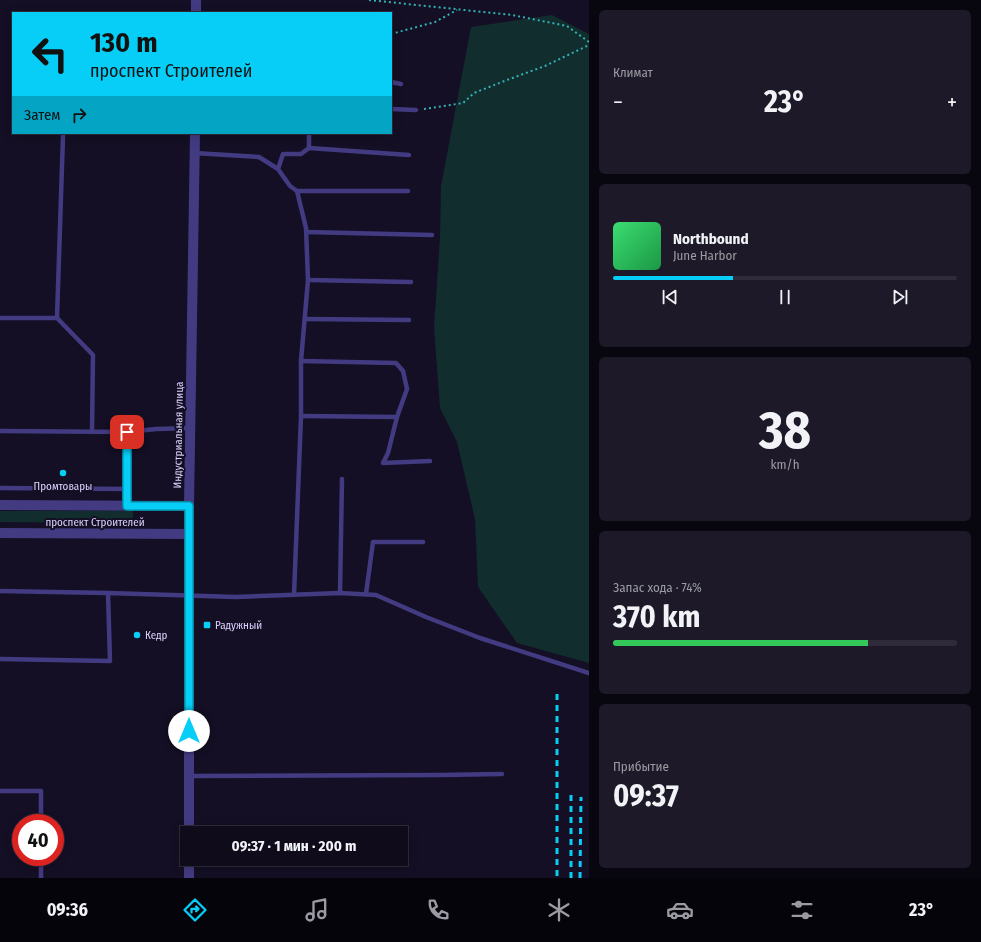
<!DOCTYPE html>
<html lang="ru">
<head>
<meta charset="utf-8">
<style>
  body { margin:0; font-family:"Fira Sans Condensed",sans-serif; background:#1d1928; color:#f1f3f6; height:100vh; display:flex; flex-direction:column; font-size:15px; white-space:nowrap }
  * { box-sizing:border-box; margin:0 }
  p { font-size:13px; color:#9b9ba3 }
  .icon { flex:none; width:22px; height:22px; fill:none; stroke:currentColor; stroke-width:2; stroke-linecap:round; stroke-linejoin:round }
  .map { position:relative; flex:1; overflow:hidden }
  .details { display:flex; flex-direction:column; gap:10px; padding:10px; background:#08060f; width:392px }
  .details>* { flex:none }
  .top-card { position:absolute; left:12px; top:12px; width:380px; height:122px; border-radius:0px; box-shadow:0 2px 10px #0003,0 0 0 1px #2f2b3a; background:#06cef7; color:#111; overflow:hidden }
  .speed { position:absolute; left:12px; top:814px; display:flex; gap:8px; font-size:20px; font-weight:700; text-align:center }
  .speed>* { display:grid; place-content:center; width:52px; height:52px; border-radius:50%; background:#0f0b1b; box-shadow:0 2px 10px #0003,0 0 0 1px #2f2b3a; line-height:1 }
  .speed .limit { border:6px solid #d22; background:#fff; color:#111 }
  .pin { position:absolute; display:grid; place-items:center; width:34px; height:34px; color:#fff; margin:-17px; border-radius:8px; box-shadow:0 2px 6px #0006 }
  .me { position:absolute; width:44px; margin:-22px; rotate:0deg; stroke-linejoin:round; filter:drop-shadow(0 0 3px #0008) }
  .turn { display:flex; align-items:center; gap:14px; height:84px; padding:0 12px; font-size:18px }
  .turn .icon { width:52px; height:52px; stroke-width:2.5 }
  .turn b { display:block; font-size:28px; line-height:34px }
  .then { display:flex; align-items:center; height:38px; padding:0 12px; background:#0003; gap:8px; font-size:15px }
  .big { font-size:30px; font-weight:700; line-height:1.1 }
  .details .card { flex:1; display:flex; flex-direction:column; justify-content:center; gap:6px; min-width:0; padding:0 14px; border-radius:6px; background:#1d1928 }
  .details .dial { align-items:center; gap:0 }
  .dial b { font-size:52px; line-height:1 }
  .song { display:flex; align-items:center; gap:12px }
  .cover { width:48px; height:48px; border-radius:6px; background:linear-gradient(135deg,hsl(140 70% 55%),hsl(140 70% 35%)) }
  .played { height:4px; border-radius:2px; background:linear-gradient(90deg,#06cef7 35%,#2f2b3a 35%) }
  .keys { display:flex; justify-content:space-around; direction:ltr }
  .heat { display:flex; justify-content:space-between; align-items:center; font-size:22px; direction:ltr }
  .charge { height:6px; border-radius:3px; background:linear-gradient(90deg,#34c759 74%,#2f2b3a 0) }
  .trip { position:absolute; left:180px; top:826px; width:228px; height:40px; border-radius:0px; background:#0f0b1b; box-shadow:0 2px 10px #0003,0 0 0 1px #2f2b3a; font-weight:700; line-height:40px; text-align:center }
  .menu { display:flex; height:64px; justify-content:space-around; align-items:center; background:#06040b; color:#9b9ba3 }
  .menu .icon { width:28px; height:28px }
  .menu .current { color:#06cef7 }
  .menu b { font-size:18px; color:#f1f3f6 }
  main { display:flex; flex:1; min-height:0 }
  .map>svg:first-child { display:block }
  .green { fill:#122d2e }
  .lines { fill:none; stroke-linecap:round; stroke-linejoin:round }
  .path { stroke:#32b2b3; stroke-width:2; stroke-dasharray:2 3; stroke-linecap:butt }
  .service { stroke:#433b82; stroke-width:4.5 }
  .tertiary { stroke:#433b82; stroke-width:10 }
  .rail { stroke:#06cef7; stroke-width:3; stroke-dasharray:6 5; stroke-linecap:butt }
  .route-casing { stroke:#0486a1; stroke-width:10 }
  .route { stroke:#06cef7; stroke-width:7 }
  .poi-dot { fill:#06cef7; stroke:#140f24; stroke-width:1.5 }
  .labels { text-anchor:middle; stroke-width:4; stroke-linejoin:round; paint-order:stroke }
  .street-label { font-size:11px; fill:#dbd3fe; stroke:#140f24 }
  .poi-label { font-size:11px; fill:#dbd3fe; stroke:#140f24; text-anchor:start }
</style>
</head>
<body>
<main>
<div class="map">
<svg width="589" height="878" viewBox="0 0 589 878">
  <rect width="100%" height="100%" fill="#140f24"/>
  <!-- green -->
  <g class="green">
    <path d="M 552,15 L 589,34 L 589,663 L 517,643 L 478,587 L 475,519 L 457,442 L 440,408 L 434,327 L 440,238 L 441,186 L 471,27 Z"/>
    <path d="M 0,511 L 133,511 L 133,523 L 0,522 Z"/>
  </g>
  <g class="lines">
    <!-- path -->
    <g class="path">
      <path d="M 369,0 L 512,15 L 567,26 L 589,42"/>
      <path d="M 391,34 L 435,22 L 457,10"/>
      <path d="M 424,109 L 463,103 L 474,93 L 507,80 L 545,66 L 589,45"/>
    </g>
    <!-- service -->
    <g class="service">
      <path d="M 391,82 L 401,84"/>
      <path d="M 391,109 L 416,110"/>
      <path d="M 309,148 L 409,155"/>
      <path d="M 194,153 L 259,157 L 278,169 L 290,186 L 297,191 L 306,228 L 308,280 L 301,361 L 301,416 L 294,595"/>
      <path d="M 278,169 L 283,154 L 301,154 L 309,148 L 309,133"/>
      <path d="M 297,191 L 408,191"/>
      <path d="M 306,232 L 432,235"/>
      <path d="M 308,280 L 411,282"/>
      <path d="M 0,318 L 57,318 L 93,355 L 92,432"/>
      <path d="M 57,318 L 63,136"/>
      <path d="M 305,319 L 409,320"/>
      <path d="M 301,361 L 396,363 L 403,371 L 407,389 L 397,417 L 388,453 L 383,463 L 430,461"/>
      <path d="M 301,416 L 397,417"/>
      <path d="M 0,431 L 127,432 L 127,506"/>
      <path d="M 127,432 L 156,429 L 191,428"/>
      <path d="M 0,488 L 127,489"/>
      <path d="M 0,591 L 108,593"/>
      <path d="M 340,593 L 342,479"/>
      <path d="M 366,594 L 373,542 L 423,542"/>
      <path d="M 0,659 L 110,661 L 108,593 L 236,597 L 340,593 L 376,595 L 426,617 L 480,638 L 589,673"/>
      <path d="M 189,776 L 440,775 L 502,774"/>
      <path d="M 0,791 L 41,791 L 41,823"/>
      <path d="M 41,857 L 41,878"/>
    </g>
    <!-- tertiary -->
    <g class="tertiary">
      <path d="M 196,13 L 196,0"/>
      <path d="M 0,505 L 189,506"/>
      <path d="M 0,533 L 189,534"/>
      <path d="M 189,833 L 189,506 L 195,133"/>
      <path d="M 189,859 L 189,878"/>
    </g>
    <!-- rail -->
    <g class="rail">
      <path d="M 557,694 L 557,878"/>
      <path d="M 571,878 L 571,792"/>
      <path d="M 580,878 L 581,797"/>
    </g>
  </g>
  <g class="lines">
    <!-- route casing -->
    <g class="route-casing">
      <path id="route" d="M 127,432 L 127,506 L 189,506 L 189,731"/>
    </g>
    <!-- route -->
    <use href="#route" class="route"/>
  </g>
  <!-- markers -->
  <g class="poi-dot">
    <circle cx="63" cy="473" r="4"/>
    <rect x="203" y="621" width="8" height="8" rx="2"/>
    <circle cx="137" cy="635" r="4"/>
  </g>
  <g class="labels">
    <!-- street labels -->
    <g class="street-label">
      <text transform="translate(178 435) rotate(-89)" y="4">Индустриальная улица</text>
      <text x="95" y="526">проспект Строителей</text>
    </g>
    <!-- poi labels -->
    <g class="poi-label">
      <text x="63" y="490" text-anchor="middle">Промтовары</text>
      <text x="215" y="629">Радужный</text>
      <text x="145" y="639">Кедр</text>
    </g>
  </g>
</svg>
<div class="speed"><div class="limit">40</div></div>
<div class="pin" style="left:127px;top:432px;background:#d93025"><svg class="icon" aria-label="arrive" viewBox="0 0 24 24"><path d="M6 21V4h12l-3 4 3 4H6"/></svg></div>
<svg class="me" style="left:189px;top:731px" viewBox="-20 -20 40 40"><circle r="19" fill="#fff"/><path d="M0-13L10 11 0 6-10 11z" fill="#06cef7"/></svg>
<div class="trip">09:37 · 1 мин · 200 m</div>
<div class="top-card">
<div class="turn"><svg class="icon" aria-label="left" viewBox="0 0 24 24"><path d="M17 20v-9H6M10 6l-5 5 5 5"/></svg><div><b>130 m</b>проспект Строителей</div></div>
<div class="then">Затем<svg class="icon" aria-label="right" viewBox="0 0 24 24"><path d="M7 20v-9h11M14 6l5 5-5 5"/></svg></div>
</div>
</div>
<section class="details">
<div class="card"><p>Климат</p>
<div class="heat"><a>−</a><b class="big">23°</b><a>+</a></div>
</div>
<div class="card">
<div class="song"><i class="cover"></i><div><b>Northbound</b><p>June Harbor</p></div></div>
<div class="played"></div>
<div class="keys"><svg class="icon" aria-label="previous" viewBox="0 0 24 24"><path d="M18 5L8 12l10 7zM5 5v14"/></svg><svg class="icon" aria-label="pause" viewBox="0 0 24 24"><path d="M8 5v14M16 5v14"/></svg><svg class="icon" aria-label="next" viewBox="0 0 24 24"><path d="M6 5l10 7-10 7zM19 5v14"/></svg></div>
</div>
<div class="card dial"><b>38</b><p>km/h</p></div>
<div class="card"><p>Запас хода · 74%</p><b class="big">370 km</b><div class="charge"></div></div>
<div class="card"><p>Прибытие</p><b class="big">09:37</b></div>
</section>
</main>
<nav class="menu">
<b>09:36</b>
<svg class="icon current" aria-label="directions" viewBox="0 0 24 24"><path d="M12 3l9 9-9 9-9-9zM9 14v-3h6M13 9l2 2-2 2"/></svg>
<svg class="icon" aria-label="music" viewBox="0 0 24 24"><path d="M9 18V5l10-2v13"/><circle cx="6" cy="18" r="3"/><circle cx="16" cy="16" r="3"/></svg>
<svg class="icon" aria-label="phone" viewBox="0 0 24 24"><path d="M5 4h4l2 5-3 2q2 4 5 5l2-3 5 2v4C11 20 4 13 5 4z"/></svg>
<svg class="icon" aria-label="climate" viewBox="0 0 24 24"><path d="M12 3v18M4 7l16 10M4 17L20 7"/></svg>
<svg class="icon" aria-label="car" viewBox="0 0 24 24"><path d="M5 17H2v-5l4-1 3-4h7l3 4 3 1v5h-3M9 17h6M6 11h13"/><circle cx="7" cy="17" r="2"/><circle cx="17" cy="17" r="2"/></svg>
<svg class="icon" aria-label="filters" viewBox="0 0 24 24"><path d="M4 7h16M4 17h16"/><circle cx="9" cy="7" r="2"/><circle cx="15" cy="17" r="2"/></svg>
<b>23°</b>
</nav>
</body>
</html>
